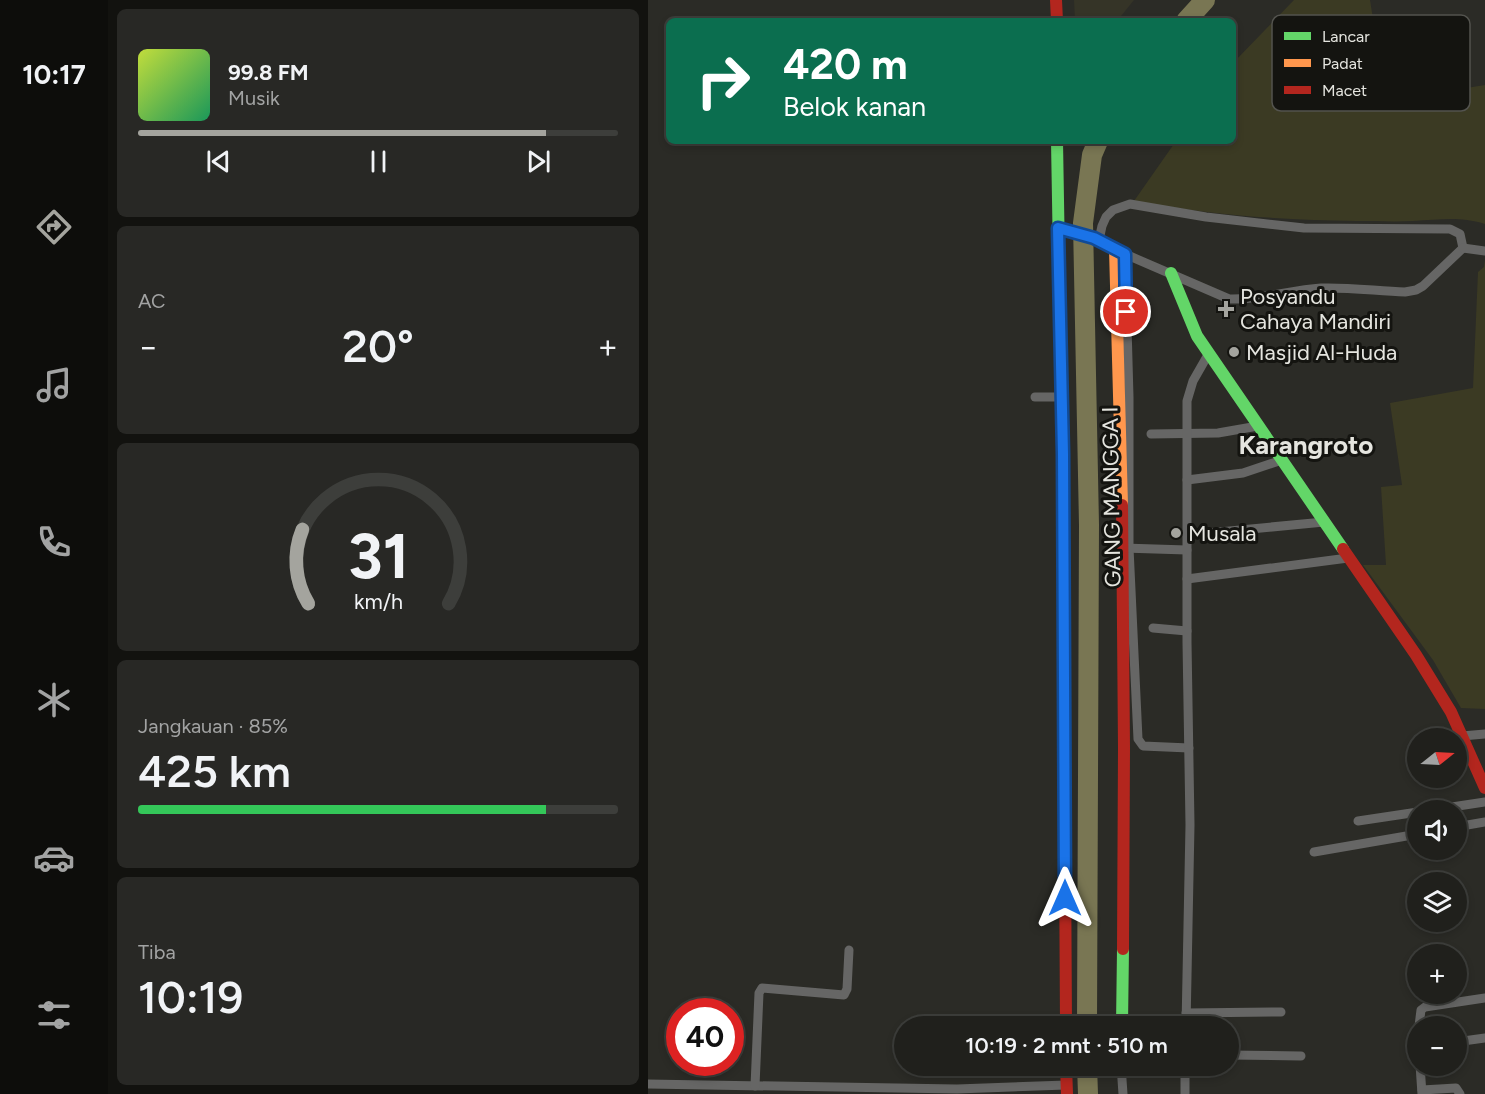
<!DOCTYPE html>
<html lang="id">
<head>
<meta charset="utf-8">
<style>
  body { margin:0; font-family:Figtree,sans-serif; background:#282825; color:#f1f3f6; height:100vh; display:flex; flex-direction:column; font-size:22px; white-space:nowrap }
  * { box-sizing:border-box; margin:0 }
  p { font-size:20px; color:#a2a3a3 }
  .icon { flex:none; width:33px; height:33px; fill:none; stroke:currentColor; stroke-width:2; stroke-linecap:round; stroke-linejoin:round }
  .map { position:relative; flex:1; overflow:hidden }
  .panel { display:flex; flex-direction:column; gap:9px; padding:9px; background:#12120f; width:540px }
  .panel>* { flex:none }
  .hud { position:absolute; left:18px; top:18px; width:570px; height:126px; border-radius:9px; box-shadow:0 3px 9px #0003,0 0 0 2px #3d3e3b; background:#0b6e4f; color:#fff; overflow:hidden }
  .needle { width:39px; rotate:72deg }
  .tools { position:absolute; left:759px; top:728px; display:grid; gap:12px }
  .tools a { display:grid; place-items:center; width:60px; height:60px; border-radius:50%; background:#20201c; box-shadow:0 3px 9px #0003,0 0 0 2px #3d3e3b; font-size:30px }
  .speed { position:absolute; left:18px; top:998px; display:flex; gap:12px; font-size:30px; font-weight:700; text-align:center }
  .speed>* { display:grid; place-content:center; width:78px; height:78px; border-radius:50%; background:#20201c; box-shadow:0 3px 9px #0003,0 0 0 2px #3d3e3b; line-height:1 }
  .speed .limit { border:9px solid #d22; background:#fff; color:#111 }
  .pin { position:absolute; display:grid; place-items:center; width:51px; height:51px; color:#fff; margin:-26px; border:3px solid #fff; border-radius:50%; box-shadow:0 2px 6px #0007 }
  .me { position:absolute; width:66px; margin:-33px; rotate:0deg; stroke-linejoin:round; filter:drop-shadow(0 0 4px #0008) }
  .turn { display:flex; align-items:center; gap:21px; height:126px; padding:0 18px; font-size:27px }
  .turn .icon { width:78px; height:78px; stroke-width:2.5 }
  .turn b { display:block; font-size:42px; line-height:51px }
  .big { font-size:45px; font-weight:600; line-height:1.1 }
  .panel .tile { flex:1; display:flex; flex-direction:column; justify-content:center; gap:9px; min-width:0; padding:0 21px; border-radius:9px; background:#282825 }
  .panel .dial { align-items:center; gap:0 }
  .dial svg { height:156px; overflow:visible; fill:none; stroke:#3d3e3b; stroke-width:7; stroke-linecap:round; text-anchor:middle }
  .dial text { fill:#f1f3f6; stroke:none }
  .song { display:flex; align-items:center; gap:18px }
  .cover { width:72px; height:72px; border-radius:9px; background:linear-gradient(135deg,hsl(70 70% 55%),hsl(150 70% 35%)) }
  .played { height:6px; border-radius:3px; background:linear-gradient(90deg,#a4a49e 85%,#3d3e3b 85%) }
  .keys { display:flex; justify-content:space-around; direction:ltr }
  .heat { display:flex; justify-content:space-between; align-items:center; font-size:33px; direction:ltr }
  .charge { height:9px; border-radius:4px; background:linear-gradient(90deg,#34c759 85%,#3d3e3b 0) }
  .trip { position:absolute; left:246px; top:1016px; width:345px; height:60px; border-radius:30px; background:#20201c; box-shadow:0 3px 9px #0003,0 0 0 2px #3d3e3b; font-weight:600; line-height:60px; text-align:center }
  main { display:flex; flex:1; min-height:0 }
  .dock { display:flex; flex-direction:column; width:108px; justify-content:space-around; align-items:center; background:#0d0d0b; color:#a2a3a3 }
  .dock .icon { width:42px; height:42px }
  .dock .selected { color:#a4a49e }
  .dock b { font-size:27px; color:#f1f3f6 }
  .map>svg:first-child { display:block }
  .built { fill:#353427 }
  .green { fill:#3b3a23 }
  .lines { fill:none; stroke-linecap:round; stroke-linejoin:round }
  .river { stroke:#797653; stroke-width:20 }
  .street { stroke:#666665; stroke-width:9 }
  .fast { stroke:#63d668; stroke-width:12 }
  .slow { stroke:#ff974d; stroke-width:12 }
  .jam { stroke:#b3261e; stroke-width:12 }
  .route-casing { stroke:#114b97; stroke-width:15 }
  .route { stroke:#1a73e8; stroke-width:10 }
  .poi-dot { fill:#a4a49e; stroke:#141410; stroke-width:2 }
  .labels { text-anchor:middle; stroke-width:6; stroke-linejoin:round; paint-order:stroke }
  .poi-label { font-size:22px; fill:#e5e5df; stroke:#141410; text-anchor:start }
  .street-label { font-size:22px; fill:#e5e5df; stroke:#141410 }
  .quarter-label { font-size:26px; font-weight:bold; fill:#e5e5df; stroke:#141410 }
  .key { fill:#141410; stroke:#53534e; stroke-width:1.5 }
  .key-label { font-size:16px; fill:#e5e5df }
</style>
</head>
<body>
<main>
<nav class="dock">
<b>10:17</b>
<svg class="icon selected" aria-label="directions" viewBox="0 0 24 24"><path d="M12 3l9 9-9 9-9-9zM9 14v-3h6M13 9l2 2-2 2"/></svg>
<svg class="icon" aria-label="music" viewBox="0 0 24 24"><path d="M9 18V5l10-2v13"/><circle cx="6" cy="18" r="3"/><circle cx="16" cy="16" r="3"/></svg>
<svg class="icon" aria-label="phone" viewBox="0 0 24 24"><path d="M5 4h4l2 5-3 2q2 4 5 5l2-3 5 2v4C11 20 4 13 5 4z"/></svg>
<svg class="icon" aria-label="climate" viewBox="0 0 24 24"><path d="M12 3v18M4 7l16 10M4 17L20 7"/></svg>
<svg class="icon" aria-label="car" viewBox="0 0 24 24"><path d="M5 17H2v-5l4-1 3-4h7l3 4 3 1v5h-3M9 17h6M6 11h13"/><circle cx="7" cy="17" r="2"/><circle cx="17" cy="17" r="2"/></svg>
<svg class="icon" aria-label="filters" viewBox="0 0 24 24"><path d="M4 7h16M4 17h16"/><circle cx="9" cy="7" r="2"/><circle cx="15" cy="17" r="2"/></svg>
</nav>
<section class="panel">
<div class="tile">
<div class="song"><i class="cover"></i><div><b>99.8 FM</b><p>Musik</p></div></div>
<div class="played"></div>
<div class="keys"><svg class="icon" aria-label="previous" viewBox="0 0 24 24"><path d="M18 5L8 12l10 7zM5 5v14"/></svg><svg class="icon" aria-label="pause" viewBox="0 0 24 24"><path d="M8 5v14M16 5v14"/></svg><svg class="icon" aria-label="next" viewBox="0 0 24 24"><path d="M6 5l10 7-10 7zM19 5v14"/></svg></div>
</div>
<div class="tile"><p>AC</p>
<div class="heat"><a>−</a><b class="big">20°</b><a>+</a></div>
</div>
<div class="tile dial"><svg viewBox="0 0 100 80">
<path d="M14 69A42 42 0 1 1 86 69"/>
<path d="M14 69A42 42 0 0 1 11 31" stroke="#a4a49e"/>
<text x="50" y="56" font-size="32" font-weight="700">31</text>
<text x="50" y="72" font-size="11">km/h</text>
</svg></div>
<div class="tile"><p>Jangkauan · 85%</p><b class="big">425 km</b><div class="charge"></div></div>
<div class="tile"><p>Tiba</p><b class="big">10:19</b></div>
</section>
<div class="map">
<svg width="837" height="1094" viewBox="0 0 837 1094">
  <rect width="100%" height="100%" fill="#2b2b26"/>
  <!-- built -->
  <path class="built" d="M 426,0 L 486,0 L 469,21 L 427,21 Z"/>
  <!-- green -->
  <g class="green">
    <path d="M 646,0 L 722,0 L 738,101 L 837,85 L 837,224 C 810,216 792,220 765,221 C 746,222 728,221 709,221 C 634,220 560,215 486,201 L 528,141 L 585,141 L 585,63 Z"/>
    <path d="M 837,260 L 837,709 L 813,708 L 785,660 L 715,565 L 738,565 L 733,487 L 754,485 L 742,403 L 825,388 L 830,272 L 836,267 Z"/>
  </g>
  <g class="lines">
    <!-- river -->
    <g class="river">
      <path d="M 538,21 L 557,0"/>
      <path d="M 439,1026 L 441,525 L 435,223 L 444,155 L 450,141"/>
      <path d="M 439,1065 L 440,1094"/>
    </g>
    <!-- street -->
    <g class="street">
      <path d="M 410,228 L 446,238 L 477,254 L 581,299 C 612,300 642,290 673,288 C 700,287 729,291 757,292 L 768,290 L 775,286 L 815,248"/>
      <path d="M 451,240 L 454,226 L 458,217 L 465,210 L 482,204 L 558,217 L 656,228 L 802,229 L 812,234 L 815,248"/>
      <path d="M 815,248 L 837,251"/>
      <path d="M 477,254 L 481,397 L 481,548 L 490,739 L 495,746 L 541,748"/>
      <path d="M 387,397 L 414,397"/>
      <path d="M 503,434 L 570,433 L 610,426"/>
      <path d="M 539,480 L 595,473 L 634,460"/>
      <path d="M 539,535 L 676,522"/>
      <path d="M 475,548 L 539,550"/>
      <path d="M 539,579 L 700,558"/>
      <path d="M 505,628 L 539,631"/>
      <path d="M 814,736 L 837,734"/>
      <path d="M 784,810 L 837,802"/>
      <path d="M 710,821 L 770,812"/>
      <path d="M 808,827 L 837,822"/>
      <path d="M 666,852 L 770,834"/>
      <path d="M 538,1013 L 633,1012"/>
      <path d="M 538,1026 L 542,825 L 539,642 L 539,401 L 545,381 L 561,353"/>
      <path d="M 771,1026 L 773,1010 L 777,1007 L 837,998"/>
      <path d="M 808,1042 L 837,1038"/>
      <path d="M 580,1055 L 653,1056"/>
      <path d="M 473,1065 L 475,1094"/>
      <path d="M 772,1065 L 774,1094"/>
      <path d="M 0,1084 L 309,1089 L 418,1085"/>
      <path d="M 107,1086 L 111,993 L 114,988 L 196,995 L 199,989 L 201,950"/>
      <path d="M 774,1090 L 808,1088 L 812,1094"/>
      <path d="M 537,1094 L 537,1065"/>
    </g>
    <!-- fast -->
    <g class="fast">
      <path d="M 409,141 L 415,493"/>
      <path d="M 523,273 L 549,336 L 695,549"/>
      <path d="M 474,1026 L 475,949"/>
    </g>
    <!-- slow -->
    <path class="slow" d="M 467,249 L 474,505"/>
    <!-- jam -->
    <g class="jam">
      <path d="M 408,0 L 409,21"/>
      <path d="M 415,493 L 418,1026"/>
      <path d="M 474,505 L 476,748 L 475,949"/>
      <path d="M 695,549 L 768,655 L 803,712 L 837,788"/>
      <path d="M 418,1065 L 419,1094"/>
    </g>
  </g>
  <g class="lines">
    <!-- route casing -->
    <g class="route-casing">
      <path id="route" d="M 417,898 L 415,454 L 410,228 L 446,238 L 477,254 L 478,312"/>
    </g>
    <!-- route -->
    <use href="#route" class="route"/>
  </g>
  <!-- markers -->
  <g class="poi-dot">
    <path d="M575 300h6v6h6v6h-6v6h-6v-6h-6v-6h6z"/>
    <circle cx="586" cy="352" r="6"/>
    <circle cx="528" cy="533" r="6"/>
  </g>
  <g class="labels">
    <!-- poi labels -->
    <g class="poi-label">
      <text x="592" y="304">Posyandu<tspan x="592" dy="25">Cahaya Mandiri</tspan></text>
      <text x="598" y="360">Masjid Al-Huda</text>
      <text x="540" y="541">Musala</text>
    </g>
    <!-- street labels -->
    <g class="street-label">
      <text transform="translate(463 497) rotate(-91)" y="8">GANG MANGGA I</text>
    </g>
    <!-- quarter labels -->
    <g class="quarter-label">
      <text x="658" y="454">Karangroto</text>
    </g>
  </g>
  <!-- legend -->
  <rect x="624" y="15" width="198" height="96" rx="9" class="key"/>
  <rect x="636" y="32" width="27" height="8" fill="#63d668"/>
  <rect x="636" y="59" width="27" height="8" fill="#ff974d"/>
  <rect x="636" y="86" width="27" height="8" fill="#b3261e"/>
  <g class="key-label">
    <text x="674" y="42">Lancar</text>
    <text x="674" y="69">Padat</text>
    <text x="674" y="96">Macet</text>
  </g>
</svg>
<div class="tools">
<a><svg class="needle" viewBox="-14 -14 28 28"><path d="M0-13l5 13h-10z" fill="#e53935"/><path d="M0 13l5-13h-10z" fill="#a2a3a3"/></svg></a>
<a><svg class="icon" aria-label="sound" viewBox="0 0 24 24"><path d="M4 9h4l5-4v14l-5-4H4zM17 9q2 3 0 6"/></svg></a>
<a><svg class="icon" aria-label="layers" viewBox="0 0 24 24"><path d="M12 4l9 5-9 5-9-5zM3 14l9 5 9-5"/></svg></a>
<a>+</a>
<a>−</a>
</div>
<div class="speed"><div class="limit">40</div></div>
<div class="pin" style="left:478px;top:312px;background:#d93025"><svg class="icon" aria-label="arrive" viewBox="0 0 24 24"><path d="M6 21V4h12l-3 4 3 4H6"/></svg></div>
<svg class="me" style="left:417px;top:898px" viewBox="-20 -20 40 40"><path d="M0-17L14 15 0 8-14 15z" fill="#1a73e8" stroke="#fff" stroke-width="4"/></svg>
<div class="trip">10:19 · 2 mnt · 510 m</div>
<div class="hud">
<div class="turn"><svg class="icon" aria-label="right" viewBox="0 0 24 24"><path d="M7 20v-9h11M14 6l5 5-5 5"/></svg><div><b>420 m</b>Belok kanan</div></div>
</div>
</div>
</main>
</body>
</html>
